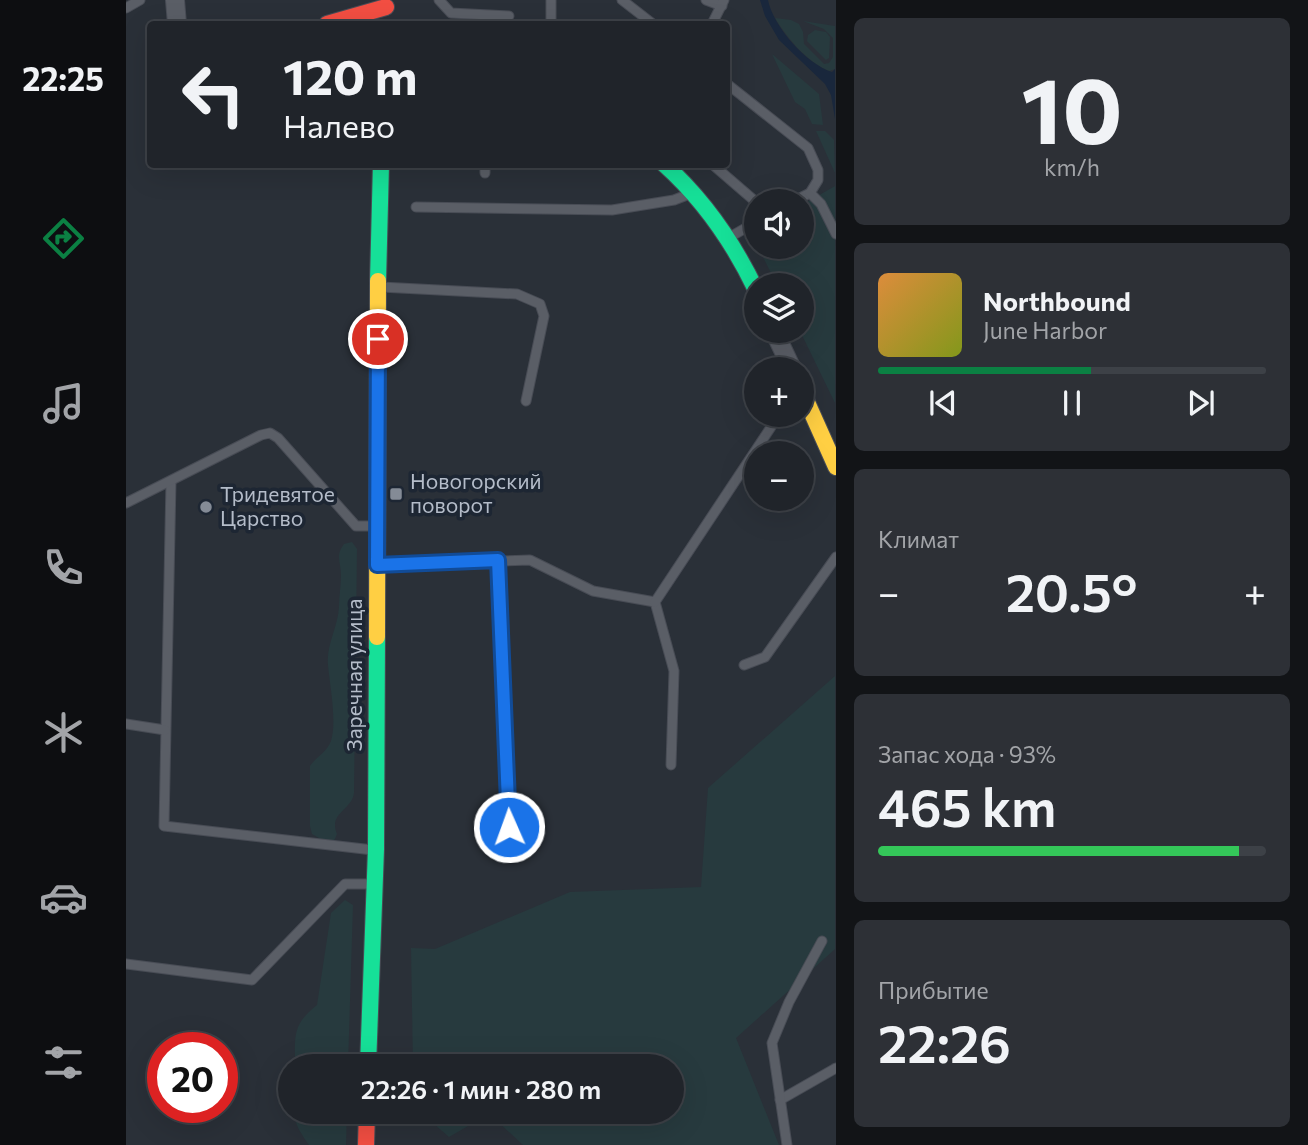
<!DOCTYPE html>
<html lang="ru">
<head>
<meta charset="utf-8">
<style>
  body { margin:0; font-family:Commissioner,sans-serif; background:#2d3036; color:#f1f3f6; height:100vh; display:flex; flex-direction:column; font-size:26px; white-space:nowrap }
  * { box-sizing:border-box; margin:0 }
  p { font-size:23px; color:#a2a4a8 }
  .icon { flex:none; width:38px; height:38px; fill:none; stroke:currentColor; stroke-width:2; stroke-linecap:round; stroke-linejoin:round }
  .map { position:relative; flex:1; overflow:hidden }
  .drawer { display:flex; flex-direction:column; gap:18px; padding:18px; background:#121417; width:472px }
  .drawer>* { flex:none }
  .guide { position:absolute; left:21px; top:21px; width:583px; height:147px; border-radius:7px; box-shadow:0 7px 28px #0002,0 0 0 2px #3d4147; background:#20242a; color:#f1f3f6; overflow:hidden }
  .controls { position:absolute; left:618px; top:189px; display:grid; gap:14px }
  .controls a { display:grid; place-items:center; width:70px; height:70px; border-radius:50%; background:#20242a; box-shadow:0 7px 28px #0002,0 0 0 2px #3d4147; font-size:35px }
  .speed { position:absolute; left:21px; top:1032px; display:flex; gap:14px; font-size:35px; font-weight:700; text-align:center }
  .speed>* { display:grid; place-content:center; width:91px; height:91px; border-radius:50%; background:#20242a; box-shadow:0 7px 28px #0002,0 0 0 2px #3d4147; line-height:1 }
  .speed .limit { border:10px solid #d22; background:#fff; color:#111 }
  .pin { position:absolute; display:grid; place-items:center; width:60px; height:60px; color:#fff; margin:-30px; border:4px solid #fff; border-radius:50%; box-shadow:0 2px 7px #0007 }
  .me { position:absolute; width:77px; margin:-38px; rotate:358deg; stroke-linejoin:round; filter:drop-shadow(0 0 5px #0008) }
  .turn { display:flex; align-items:center; gap:24px; height:147px; padding:0 21px; font-size:32px }
  .turn .icon { width:91px; height:91px; stroke-width:2.5 }
  .turn b { display:block; font-size:49px; line-height:60px }
  .big { font-size:52px; font-weight:600; line-height:1.1 }
  .drawer .widget { flex:1; display:flex; flex-direction:column; justify-content:center; gap:10px; min-width:0; padding:0 24px; border-radius:10px; background:#2d3036 }
  .drawer .dial { align-items:center; gap:0 }
  .dial b { font-size:91px; line-height:1 }
  .song { display:flex; align-items:center; gap:21px }
  .cover { width:84px; height:84px; border-radius:10px; background:linear-gradient(135deg,hsl(30 70% 55%),hsl(70 70% 35%)) }
  .played { height:7px; border-radius:4px; background:linear-gradient(90deg,#0b8043 55%,#3d4147 55%) }
  .keys { display:flex; justify-content:space-around; direction:ltr }
  .heat { display:flex; justify-content:space-between; align-items:center; font-size:38px; direction:ltr }
  .charge { height:10px; border-radius:5px; background:linear-gradient(90deg,#34c759 93%,#3d4147 0) }
  .trip { position:absolute; left:152px; top:1054px; width:406px; height:70px; border-radius:35px; background:#20242a; box-shadow:0 7px 28px #0002,0 0 0 2px #3d4147; font-weight:600; line-height:70px; text-align:center }
  main { display:flex; flex:1; min-height:0 }
  .tab-bar { display:flex; flex-direction:column; width:126px; justify-content:space-around; align-items:center; background:#0d0e11; color:#a2a4a8 }
  .tab-bar .icon { width:49px; height:49px }
  .tab-bar .current { color:#0b8043 }
  .tab-bar b { font-size:32px; color:#f1f3f6 }
  .map>svg:first-child { display:block }
  .green { fill:#273a3e }
  .water { fill:#19273c }
  .lines { fill:none; stroke-linecap:round; stroke-linejoin:round }
  .lane-casing { stroke:#484c55; stroke-width:11 }
  .street-casing { stroke:#484c55; stroke-width:20 }
  .fast-casing { stroke:#484c55; stroke-width:18 }
  .slow-casing { stroke:#484c55; stroke-width:18 }
  .jam-casing { stroke:#484c55; stroke-width:18 }
  .lane { stroke:#5a5e66; stroke-width:9 }
  .street { stroke:#5a5e66; stroke-width:18 }
  .fast { stroke:#16e098; stroke-width:16 }
  .slow { stroke:#ffcf43; stroke-width:16 }
  .jam { stroke:#f24e42; stroke-width:16 }
  .route-casing { stroke:#114b97; stroke-width:18 }
  .route { stroke:#1a73e8; stroke-width:12 }
  .poi-dot { fill:#848b96; stroke:#1d2633; stroke-width:2.5 }
  .labels { text-anchor:middle; stroke-width:7; stroke-linejoin:round; paint-order:stroke }
  .poi-label { font-size:21px; fill:#b4bcc9; stroke:#1d2633; text-anchor:start }
  .street-label { font-size:21px; fill:#b4bcc9; stroke:#1d2633 }
</style>
</head>
<body>
<main>
<nav class="tab-bar">
<b>22:25</b>
<svg class="icon current" aria-label="directions" viewBox="0 0 24 24"><path d="M12 3l9 9-9 9-9-9zM9 14v-3h6M13 9l2 2-2 2"/></svg>
<svg class="icon" aria-label="music" viewBox="0 0 24 24"><path d="M9 18V5l10-2v13"/><circle cx="6" cy="18" r="3"/><circle cx="16" cy="16" r="3"/></svg>
<svg class="icon" aria-label="phone" viewBox="0 0 24 24"><path d="M5 4h4l2 5-3 2q2 4 5 5l2-3 5 2v4C11 20 4 13 5 4z"/></svg>
<svg class="icon" aria-label="climate" viewBox="0 0 24 24"><path d="M12 3v18M4 7l16 10M4 17L20 7"/></svg>
<svg class="icon" aria-label="car" viewBox="0 0 24 24"><path d="M5 17H2v-5l4-1 3-4h7l3 4 3 1v5h-3M9 17h6M6 11h13"/><circle cx="7" cy="17" r="2"/><circle cx="17" cy="17" r="2"/></svg>
<svg class="icon" aria-label="filters" viewBox="0 0 24 24"><path d="M4 7h16M4 17h16"/><circle cx="9" cy="7" r="2"/><circle cx="15" cy="17" r="2"/></svg>
</nav>
<div class="map">
<svg width="710" height="1145" viewBox="0 0 710 1145">
  <rect width="100%" height="100%" fill="#2a3038"/>
  <!-- green -->
  <g class="green">
    <path d="M 649,18 L 665,20 L 673,24 L 677,32 L 678,44 L 698,64 L 703,63 L 707,57 L 707,38 L 698,29 L 677,21 L 709,26 L 709,69 L 703,71 C 680,61 662,39 649,18 Z"/>
    <path d="M 689,30 L 700,32 L 704,37 L 703,58 L 700,60 L 681,41 L 682,35 Z"/>
    <path d="M 646,54 L 693,94 L 697,125 L 686,124 L 679,109 L 669,102 Z"/>
    <path d="M 690,131 L 699,131 L 708,140 L 709,173 Z"/>
    <path d="M 709,186 L 709,403 L 674,331 L 676,285 L 651,285 L 632,247 L 676,247 L 676,205 Z"/>
    <path d="M 226,542 L 231,549 L 228,793 C 226,810 202,813 211,834 L 208,841 L 200,842 L 186,834 L 184,826 L 184,766 C 190,757 201,752 205,741 C 211,722 204,686 202,665 C 200,645 212,627 213,607 C 213,596 215,585 215,575 C 215,562 209,556 218,544 Z"/>
    <path d="M 709,676 L 709,949 L 610,1038 L 653,1145 L 397,1145 L 370,1120 L 349,1122 L 323,1137 L 293,1111 L 546,1111 L 546,1066 L 287,1066 L 285,948 L 309,949 L 444,892 L 575,887 L 582,788 Z"/>
    <path d="M 219,900 L 227,905 L 222,1066 L 169,1066 C 169,1035 166,1025 191,1005 L 205,913 Z"/>
    <path d="M 168,1111 L 221,1111 L 220,1145 L 183,1145 C 176,1135 168,1124 168,1111 Z"/>
  </g>
  <!-- water -->
  <path class="water" d="M 634,0 L 642,0 C 647,26 680,64 706,72 L 709,69 L 709,119 L 705,95 L 699,84 L 653,40 L 639,16 Z"/>
  <g class="lines">
    <!-- lane casing -->
    <g class="lane-casing">
      <g id="lane">
        <path d="M 313,0 L 325,13 L 383,16"/>
        <path d="M 496,0 L 527,24"/>
        <path d="M 580,0 L 596,6"/>
        <path d="M 0,8 L 14,0"/>
        <path d="M 425,24 L 425,0"/>
        <path d="M 586,24 L 598,0"/>
        <path d="M 600,83 L 682,148 L 692,170 L 692,180 L 684,193 L 668,201"/>
        <path d="M 359,164 L 359,173"/>
        <path d="M 586,164 L 630,202"/>
        <path d="M 684,193 L 695,204 L 710,234"/>
        <path d="M 290,207 L 486,210 L 548,200 L 566,193"/>
        <path d="M 604,237 L 630,222"/>
        <path d="M 255,287 L 391,294 L 414,304 L 418,316 L 400,401"/>
        <path d="M 45,481 L 38,826 L 247,850"/>
        <path d="M 0,503 L 135,435 L 144,433 L 152,438 L 230,526 L 249,526"/>
        <path d="M 372,560 L 383,827"/>
        <path d="M 253,565 L 404,560 L 467,591 L 529,602 L 548,671 L 545,765"/>
        <path d="M 529,602 L 653,415"/>
        <path d="M 618,665 L 639,657 L 710,557"/>
        <path d="M 0,724 L 39,730"/>
        <path d="M 0,964 L 126,980 L 219,884 L 247,884"/>
        <path d="M 654,1100 L 710,1068"/>
        <path d="M 661,1145 L 646,1043 L 663,1002 L 696,941"/>
      </g>
    </g>
    <!-- street casing -->
    <g class="street-casing">
      <g id="street">
        <path d="M 49,0 L 51,24"/>
        <path d="M 648,331 L 666,369"/>
      </g>
    </g>
    <!-- fast casing -->
    <g class="fast-casing">
      <g id="fast">
        <path d="M 538,164 C 578,200 607,242 630,290"/>
        <path d="M 252,281 L 255,164"/>
        <path d="M 242,1066 L 250,849 L 251,637"/>
      </g>
    </g>
    <!-- slow casing -->
    <g class="slow-casing">
      <g id="slow">
        <path d="M 676,391 L 710,467"/>
        <path d="M 251,637 L 252,281"/>
      </g>
    </g>
    <!-- jam casing -->
    <g class="jam-casing">
      <g id="jam">
        <path d="M 201,24 L 260,7"/>
        <path d="M 240,1145 L 241,1111"/>
      </g>
    </g>
    <!-- lane -->
    <use href="#lane" class="lane"/>
    <!-- street -->
    <use href="#street" class="street"/>
    <!-- fast -->
    <use href="#fast" class="fast"/>
    <!-- slow -->
    <use href="#slow" class="slow"/>
    <!-- jam -->
    <use href="#jam" class="jam"/>
  </g>
  <g class="lines">
    <!-- route casing -->
    <g class="route-casing">
      <path id="route" d="M 252,339 L 251,565 L 372,560 L 383,827"/>
    </g>
    <!-- route -->
    <use href="#route" class="route"/>
  </g>
  <!-- markers -->
  <g class="poi-dot">
    <rect x="263" y="487" width="14" height="14" rx="3.5"/>
    <circle cx="80" cy="507" r="7"/>
  </g>
  <g class="labels">
    <!-- poi labels -->
    <g class="poi-label">
      <text x="284" y="489">Новогорский<tspan x="284" dy="24">поворот</tspan></text>
      <text x="94" y="502">Тридевятое<tspan x="94" dy="24">Царство</tspan></text>
    </g>
    <!-- street labels -->
    <g class="street-label">
      <text transform="translate(229 675) rotate(-90)" y="7">Заречная улица</text>
    </g>
  </g>
</svg>
<div class="controls">
<a><svg class="icon" aria-label="sound" viewBox="0 0 24 24"><path d="M4 9h4l5-4v14l-5-4H4zM17 9q2 3 0 6"/></svg></a>
<a><svg class="icon" aria-label="layers" viewBox="0 0 24 24"><path d="M12 4l9 5-9 5-9-5zM3 14l9 5 9-5"/></svg></a>
<a>+</a>
<a>−</a>
</div>
<div class="speed"><div class="limit">20</div></div>
<div class="pin" style="left:252px;top:339px;background:#d93025"><svg class="icon" aria-label="arrive" viewBox="0 0 24 24"><path d="M6 21V4h12l-3 4 3 4H6"/></svg></div>
<svg class="me" style="left:383px;top:827px" viewBox="-20 -20 40 40"><circle r="17" fill="#1a73e8" stroke="#fff" stroke-width="3"/><path d="M0-11L8 9 0 5-8 9z" fill="#fff"/></svg>
<div class="trip">22:26 · 1 мин · 280 m</div>
<div class="guide">
<div class="turn"><svg class="icon" aria-label="left" viewBox="0 0 24 24"><path d="M17 20v-9H6M10 6l-5 5 5 5"/></svg><div><b>120 m</b>Налево</div></div>
</div>
</div>
<section class="drawer">
<div class="widget dial"><b>10</b><p>km/h</p></div>
<div class="widget">
<div class="song"><i class="cover"></i><div><b>Northbound</b><p>June Harbor</p></div></div>
<div class="played"></div>
<div class="keys"><svg class="icon" aria-label="previous" viewBox="0 0 24 24"><path d="M18 5L8 12l10 7zM5 5v14"/></svg><svg class="icon" aria-label="pause" viewBox="0 0 24 24"><path d="M8 5v14M16 5v14"/></svg><svg class="icon" aria-label="next" viewBox="0 0 24 24"><path d="M6 5l10 7-10 7zM19 5v14"/></svg></div>
</div>
<div class="widget"><p>Климат</p>
<div class="heat"><a>−</a><b class="big">20.5°</b><a>+</a></div>
</div>
<div class="widget"><p>Запас хода · 93%</p><b class="big">465 km</b><div class="charge"></div></div>
<div class="widget"><p>Прибытие</p><b class="big">22:26</b></div>
</section>
</main>
</body>
</html>
